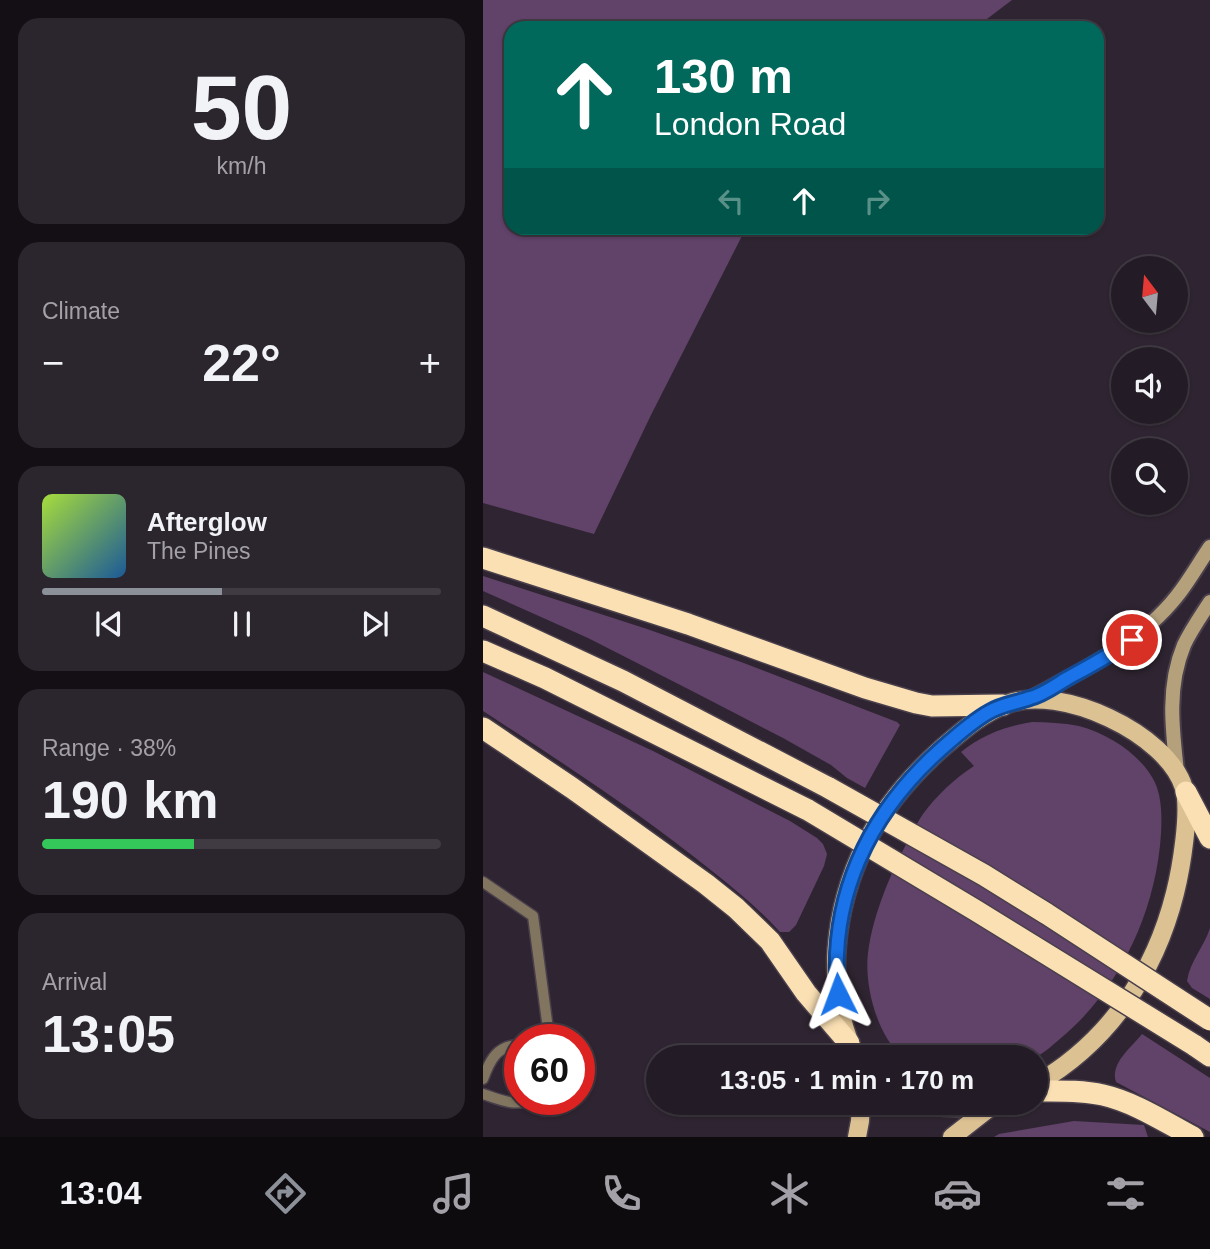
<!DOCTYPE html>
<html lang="en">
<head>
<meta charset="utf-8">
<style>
  body { margin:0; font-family:Helvetica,sans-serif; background:#2b252e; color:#f1f3f6; height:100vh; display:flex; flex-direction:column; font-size:26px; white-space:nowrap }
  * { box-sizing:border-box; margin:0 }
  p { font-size:23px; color:#a3a1a7 }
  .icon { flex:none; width:38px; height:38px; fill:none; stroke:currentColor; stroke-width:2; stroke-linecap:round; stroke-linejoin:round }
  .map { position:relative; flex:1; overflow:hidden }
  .details { display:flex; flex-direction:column; gap:18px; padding:18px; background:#130f15; width:483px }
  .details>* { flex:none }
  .top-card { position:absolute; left:21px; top:21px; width:600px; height:214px; border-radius:21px; box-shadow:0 2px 5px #0004,0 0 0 2px #403a43; background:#00695c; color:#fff; overflow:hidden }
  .needle { width:46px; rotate:344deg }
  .buttons { position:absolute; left:628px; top:256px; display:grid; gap:14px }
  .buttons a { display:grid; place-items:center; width:77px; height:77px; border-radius:50%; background:#231c26; box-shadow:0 2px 5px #0004,0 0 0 2px #403a43; font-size:35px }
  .speed { position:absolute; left:21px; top:1024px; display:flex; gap:14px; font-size:35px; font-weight:700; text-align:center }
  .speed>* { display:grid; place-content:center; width:91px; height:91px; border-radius:50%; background:#231c26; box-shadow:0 2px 5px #0004,0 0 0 2px #403a43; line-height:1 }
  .speed .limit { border:10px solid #d22; background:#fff; color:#111 }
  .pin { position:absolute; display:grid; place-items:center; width:60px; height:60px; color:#fff; margin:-30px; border:4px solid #fff; border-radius:50%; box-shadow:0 2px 7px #0007 }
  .me { position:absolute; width:77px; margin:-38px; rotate:357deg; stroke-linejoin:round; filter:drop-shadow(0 0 5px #0008) }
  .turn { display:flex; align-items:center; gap:24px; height:147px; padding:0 35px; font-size:32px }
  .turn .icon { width:91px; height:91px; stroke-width:2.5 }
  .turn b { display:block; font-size:49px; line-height:60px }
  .lanes { display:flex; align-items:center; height:66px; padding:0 35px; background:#0003; justify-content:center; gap:35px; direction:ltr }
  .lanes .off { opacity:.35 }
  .big { font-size:52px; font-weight:700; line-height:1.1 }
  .details .card { flex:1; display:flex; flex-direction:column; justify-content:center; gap:10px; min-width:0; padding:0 24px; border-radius:21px; background:#2b252e }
  .details .dial { align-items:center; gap:0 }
  .dial b { font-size:91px; line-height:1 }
  .song { display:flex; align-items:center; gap:21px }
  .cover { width:84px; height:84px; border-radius:10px; background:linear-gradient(135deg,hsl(80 70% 55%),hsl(210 70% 35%)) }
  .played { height:7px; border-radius:4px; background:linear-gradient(90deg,#8c9099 45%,#403a43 45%) }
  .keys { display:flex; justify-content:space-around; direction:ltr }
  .heat { display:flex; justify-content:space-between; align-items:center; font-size:38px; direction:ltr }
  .charge { height:10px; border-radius:5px; background:linear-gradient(90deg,#34c759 38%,#403a43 0) }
  .trip { position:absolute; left:163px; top:1045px; width:402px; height:70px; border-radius:35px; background:#231c26; box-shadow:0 2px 5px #0004,0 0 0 2px #403a43; font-weight:700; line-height:70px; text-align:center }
  .tab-bar { display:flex; height:112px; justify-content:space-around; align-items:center; background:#0e0b0f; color:#a3a1a7 }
  .tab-bar .icon { width:49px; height:49px }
  .tab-bar .active { color:#8c9099 }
  .tab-bar b { font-size:32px; color:#f1f3f6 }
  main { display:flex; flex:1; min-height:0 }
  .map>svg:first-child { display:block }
  .green { fill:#614269 }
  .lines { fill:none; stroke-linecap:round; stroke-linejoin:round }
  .lane-casing { stroke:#4a404c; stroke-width:13 }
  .secondary-casing { stroke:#4a404c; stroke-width:18 }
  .primary-casing { stroke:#4a404c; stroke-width:21 }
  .highway-casing { stroke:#4a404c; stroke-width:24 }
  .lane { stroke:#82755f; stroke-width:10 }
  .secondary { stroke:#b5a07c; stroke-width:14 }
  .primary { stroke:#dcc193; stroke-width:18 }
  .highway { stroke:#fbe0b4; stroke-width:21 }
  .highway-bridge-casing { stroke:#4a404c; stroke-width:24; stroke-linecap:butt }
  .highway-bridge { stroke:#fbe0b4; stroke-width:21 }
  .route-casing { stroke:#114b97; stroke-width:18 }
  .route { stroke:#1a73e8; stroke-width:12 }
</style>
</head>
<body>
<main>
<section class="details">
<div class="card dial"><b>50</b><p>km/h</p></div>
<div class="card"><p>Climate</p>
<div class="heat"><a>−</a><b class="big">22°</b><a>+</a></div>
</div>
<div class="card">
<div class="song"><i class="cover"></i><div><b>Afterglow</b><p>The Pines</p></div></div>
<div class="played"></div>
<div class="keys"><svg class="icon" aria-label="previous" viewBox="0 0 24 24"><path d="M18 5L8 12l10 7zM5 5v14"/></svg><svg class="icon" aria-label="pause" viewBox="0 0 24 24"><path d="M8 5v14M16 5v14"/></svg><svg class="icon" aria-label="next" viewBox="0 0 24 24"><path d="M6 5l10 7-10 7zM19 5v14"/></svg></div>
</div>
<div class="card"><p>Range · 38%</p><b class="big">190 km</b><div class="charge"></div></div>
<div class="card"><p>Arrival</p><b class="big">13:05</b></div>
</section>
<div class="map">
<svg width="727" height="1137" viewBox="0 0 727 1137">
  <rect width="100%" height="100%" fill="#2f2532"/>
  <!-- green -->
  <g class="green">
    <path d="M 0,0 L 529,0 L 492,28 L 28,28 L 28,228 L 263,228 L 168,415 L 111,534 L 0,503 Z"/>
    <path d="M 0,576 L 164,629 L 258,662 L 414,722 L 417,725 L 382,788 L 364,778 L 348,765 L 300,738 L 211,692 L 105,638 L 0,591 Z"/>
    <path d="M 0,672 L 170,751 L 307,821 L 334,838 L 340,844 L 344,854 L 341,866 L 313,925 L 306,932 L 297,932 C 276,909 253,890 229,871 C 156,812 78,762 0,711 Z"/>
    <path d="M 549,722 C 564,722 580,723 596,726 C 623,733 654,752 669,777 C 679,793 679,815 678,834 C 673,910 638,988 578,1038 C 572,1043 559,1055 552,1057 C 545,1059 529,1057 521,1057 C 487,1057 453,1057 420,1057 C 394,1037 381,984 385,953 C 390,914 408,872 427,837 C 431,830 435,821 440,814 C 454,795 471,779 491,766 L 478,752 C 499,735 523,726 549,722 Z"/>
    <path d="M 727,928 L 727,999 L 709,988 L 704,981 C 707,961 721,947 727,928 Z"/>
    <path d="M 659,1034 L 727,1078 L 727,1132 L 633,1082 C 627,1063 648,1048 659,1034 Z"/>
    <path d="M 591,1121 L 661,1125 L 665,1137 L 511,1137 L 516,1134 Z"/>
  </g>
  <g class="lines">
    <!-- lane casing -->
    <g class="lane-casing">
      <g id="lane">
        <path d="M 0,882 L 50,916 L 65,1029 L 63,1040"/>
        <path d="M 0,1079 C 7,1060 14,1045 37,1045"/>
        <path d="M 0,1094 C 18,1100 32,1107 50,1099"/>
      </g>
    </g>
    <!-- secondary casing -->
    <g class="secondary-casing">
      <g id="secondary">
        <path d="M 548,698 C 600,670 656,644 694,596 C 706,581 716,563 727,547"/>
        <path d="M 694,771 C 689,728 684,686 701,645 C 708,630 718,616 727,602"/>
      </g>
    </g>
    <!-- primary casing -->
    <g class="primary-casing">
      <g id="primary">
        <path d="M 373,1057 C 340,990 351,907 383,843 C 401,807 430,774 459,748 C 479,731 499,713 524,704 C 577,684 684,733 701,788 C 708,811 698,869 692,893 C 672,973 626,1042 553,1084"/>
        <path d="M 431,1102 C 459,1108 486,1111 515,1102"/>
        <path d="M 374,1137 L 377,1121 L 378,1102"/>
        <path d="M 469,1137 L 510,1105"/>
      </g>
    </g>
    <!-- highway casing -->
    <g class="highway-casing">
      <g id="highway">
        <path d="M 0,558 L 205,624 L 382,688 L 433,703 L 449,706 L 520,705"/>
        <path d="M 0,616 L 140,681 L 346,788"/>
        <path d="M 0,651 L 62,678 L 325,810"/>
        <path d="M 0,728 L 89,788 L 223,884 L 253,908 L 287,941 L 323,993 L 366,1043"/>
        <path d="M 703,792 L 727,838"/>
        <path d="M 711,1045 L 727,1056"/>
        <path d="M 553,1091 C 575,1091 598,1090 620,1095 C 651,1102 682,1122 710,1137"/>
      </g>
    </g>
    <!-- lane -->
    <use href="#lane" class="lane"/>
    <!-- secondary -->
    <use href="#secondary" class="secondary"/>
    <!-- primary -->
    <use href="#primary" class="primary"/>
    <!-- highway -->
    <use href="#highway" class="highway"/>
    <!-- highway-bridge casing -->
    <g class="highway-bridge-casing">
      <g id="highway-bridge">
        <path d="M 346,788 L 501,875 L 564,914 L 727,1020"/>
        <path d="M 325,810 L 492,910 L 711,1045"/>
      </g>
    </g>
    <!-- highway-bridge -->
    <use href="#highway-bridge" class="highway-bridge"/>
  </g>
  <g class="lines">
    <!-- route casing -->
    <g class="route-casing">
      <path id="route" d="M 355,994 C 346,898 385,815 456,751 C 472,737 488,722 506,712 C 520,704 533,703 547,698 C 560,695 573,685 585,678 C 607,666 628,655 649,640"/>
    </g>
    <!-- route -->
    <use href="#route" class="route"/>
  </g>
</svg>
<div class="buttons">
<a><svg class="needle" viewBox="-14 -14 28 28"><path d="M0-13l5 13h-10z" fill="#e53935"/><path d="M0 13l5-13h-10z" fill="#a3a1a7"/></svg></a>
<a><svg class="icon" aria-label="sound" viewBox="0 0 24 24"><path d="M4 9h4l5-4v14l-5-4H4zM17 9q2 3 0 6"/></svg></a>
<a><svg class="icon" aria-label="search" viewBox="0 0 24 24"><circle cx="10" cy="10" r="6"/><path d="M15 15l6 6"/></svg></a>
</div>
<div class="speed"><div class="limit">60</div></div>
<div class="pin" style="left:649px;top:640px;background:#d93025"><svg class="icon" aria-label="arrive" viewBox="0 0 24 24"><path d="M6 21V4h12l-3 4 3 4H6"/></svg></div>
<svg class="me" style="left:355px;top:994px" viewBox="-20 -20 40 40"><path d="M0-17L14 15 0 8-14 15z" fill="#1a73e8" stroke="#fff" stroke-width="4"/></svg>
<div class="trip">13:05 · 1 min · 170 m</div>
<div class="top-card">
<div class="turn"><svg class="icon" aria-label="ahead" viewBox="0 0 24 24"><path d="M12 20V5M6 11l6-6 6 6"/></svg><div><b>130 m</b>London Road</div></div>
<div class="lanes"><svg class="icon off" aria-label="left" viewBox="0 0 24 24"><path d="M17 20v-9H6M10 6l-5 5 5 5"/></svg><svg class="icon" aria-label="ahead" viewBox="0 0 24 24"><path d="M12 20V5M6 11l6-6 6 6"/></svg><svg class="icon off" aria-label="right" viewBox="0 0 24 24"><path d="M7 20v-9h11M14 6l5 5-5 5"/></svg></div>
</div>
</div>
</main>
<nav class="tab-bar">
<b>13:04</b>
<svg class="icon active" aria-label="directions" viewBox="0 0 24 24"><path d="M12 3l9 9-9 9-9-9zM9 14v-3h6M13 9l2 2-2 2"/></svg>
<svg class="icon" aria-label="music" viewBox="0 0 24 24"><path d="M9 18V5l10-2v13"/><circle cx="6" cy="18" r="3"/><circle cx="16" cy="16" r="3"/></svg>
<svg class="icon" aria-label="phone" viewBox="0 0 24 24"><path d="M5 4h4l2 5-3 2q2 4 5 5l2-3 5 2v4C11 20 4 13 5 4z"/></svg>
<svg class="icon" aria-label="climate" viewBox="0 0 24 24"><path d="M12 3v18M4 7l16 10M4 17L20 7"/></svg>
<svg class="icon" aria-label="car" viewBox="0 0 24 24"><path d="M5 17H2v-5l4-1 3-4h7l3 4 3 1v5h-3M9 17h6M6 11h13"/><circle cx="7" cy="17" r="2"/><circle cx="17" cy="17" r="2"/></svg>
<svg class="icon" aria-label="filters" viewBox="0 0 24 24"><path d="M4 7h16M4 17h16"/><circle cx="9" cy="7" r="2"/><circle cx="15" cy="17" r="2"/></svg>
</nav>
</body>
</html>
